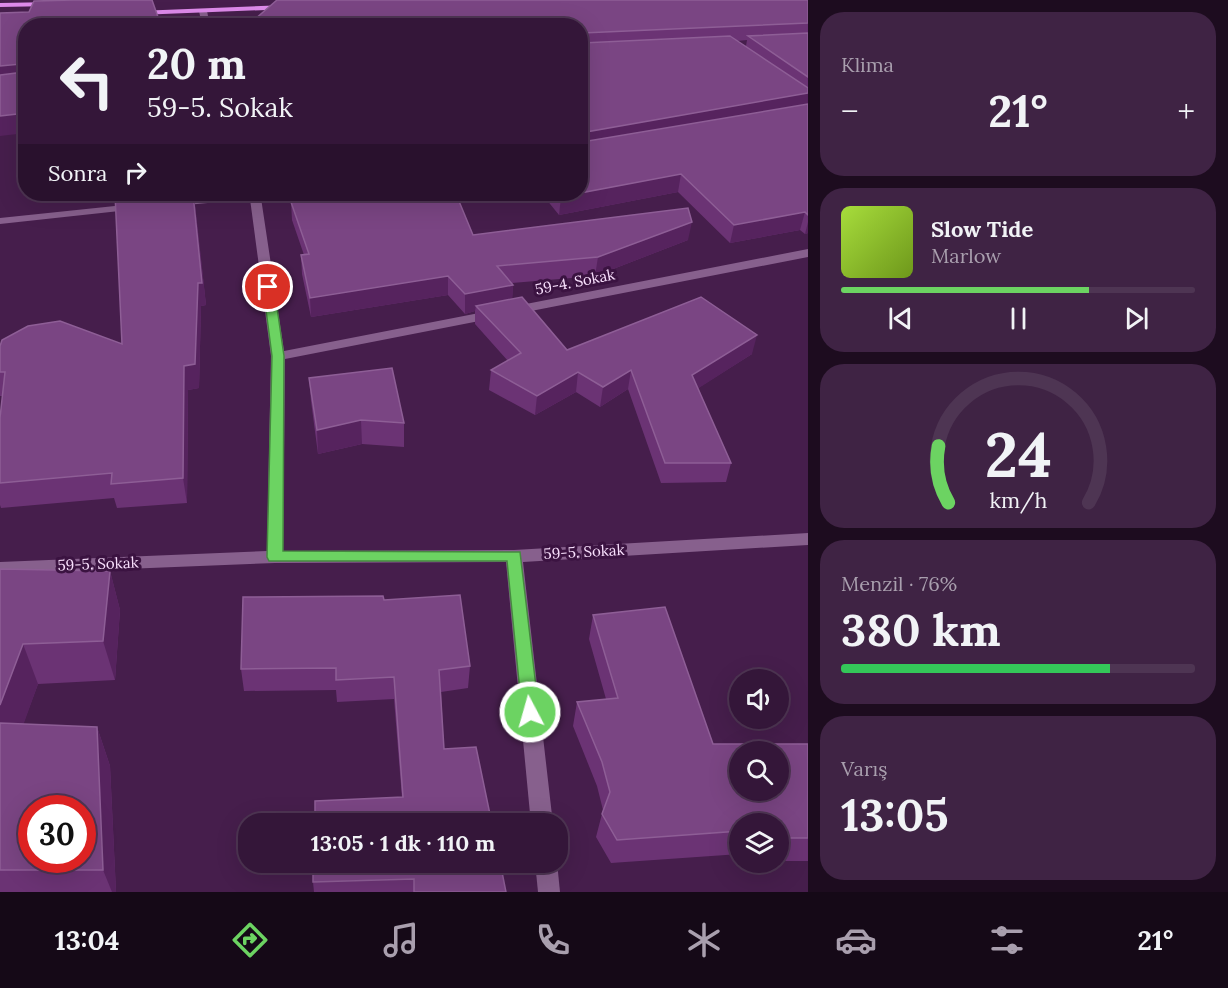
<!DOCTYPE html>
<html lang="tr">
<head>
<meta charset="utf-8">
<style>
  body { margin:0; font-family:Lora,serif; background:#3f2344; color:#f1f3f6; height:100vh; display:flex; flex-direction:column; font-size:22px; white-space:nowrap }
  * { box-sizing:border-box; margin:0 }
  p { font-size:20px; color:#a99fae }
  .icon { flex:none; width:33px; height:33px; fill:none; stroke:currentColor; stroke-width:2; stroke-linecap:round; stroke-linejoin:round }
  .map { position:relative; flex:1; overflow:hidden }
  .panel { display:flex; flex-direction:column; gap:12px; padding:12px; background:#1d0c1f; width:420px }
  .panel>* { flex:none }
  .banner { position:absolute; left:18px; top:18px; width:570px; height:183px; border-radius:24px; box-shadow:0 6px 24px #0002,0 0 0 2px #4e3553; background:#341639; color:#f1f3f6; overflow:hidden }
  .tools { position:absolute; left:729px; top:669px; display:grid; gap:12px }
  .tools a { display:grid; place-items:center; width:60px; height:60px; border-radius:50%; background:#341639; box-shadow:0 6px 24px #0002,0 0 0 2px #4e3553; font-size:30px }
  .speed { position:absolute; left:18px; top:795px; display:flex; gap:12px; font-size:30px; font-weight:700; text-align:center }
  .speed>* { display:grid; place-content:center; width:78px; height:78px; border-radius:50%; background:#341639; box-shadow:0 6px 24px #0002,0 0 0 2px #4e3553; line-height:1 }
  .speed .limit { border:9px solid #d22; background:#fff; color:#111 }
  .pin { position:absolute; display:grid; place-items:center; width:51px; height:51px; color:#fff; margin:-26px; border:3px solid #fff; border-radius:50%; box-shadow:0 2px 6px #0007 }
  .me { position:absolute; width:66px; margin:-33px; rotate:354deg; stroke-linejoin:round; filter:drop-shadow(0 0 4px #0008) }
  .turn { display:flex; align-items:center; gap:21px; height:126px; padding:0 30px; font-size:27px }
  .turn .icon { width:78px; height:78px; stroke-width:2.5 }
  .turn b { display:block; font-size:42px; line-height:51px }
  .then { display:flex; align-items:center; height:57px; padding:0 30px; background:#0003; gap:12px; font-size:22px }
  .big { font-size:45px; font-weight:700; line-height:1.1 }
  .panel .card { flex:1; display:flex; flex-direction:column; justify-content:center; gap:9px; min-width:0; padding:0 21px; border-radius:24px; background:#3f2344 }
  .panel .dial { align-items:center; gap:0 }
  .dial svg { height:156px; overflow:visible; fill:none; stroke:#4e3553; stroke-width:7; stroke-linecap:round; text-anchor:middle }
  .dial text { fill:#f1f3f6; stroke:none }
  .song { display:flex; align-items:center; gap:18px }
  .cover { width:72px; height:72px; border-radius:9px; background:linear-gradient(135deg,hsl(80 70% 55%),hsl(80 70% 35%)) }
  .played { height:6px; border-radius:3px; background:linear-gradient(90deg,#6cd362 70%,#4e3553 70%) }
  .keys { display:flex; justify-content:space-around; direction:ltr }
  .heat { display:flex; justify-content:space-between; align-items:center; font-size:33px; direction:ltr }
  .charge { height:9px; border-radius:4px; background:linear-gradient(90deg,#34c759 76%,#4e3553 0) }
  .trip { position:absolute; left:238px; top:813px; width:330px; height:60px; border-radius:24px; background:#341639; box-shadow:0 6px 24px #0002,0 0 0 2px #4e3553; font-weight:700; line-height:60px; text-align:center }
  .dock { display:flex; height:96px; justify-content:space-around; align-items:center; background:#150917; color:#a99fae }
  .dock .icon { width:42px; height:42px }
  .dock .selected { color:#6cd362 }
  .dock b { font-size:27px; color:#f1f3f6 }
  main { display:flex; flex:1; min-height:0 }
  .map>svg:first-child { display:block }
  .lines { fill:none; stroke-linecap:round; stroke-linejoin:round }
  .minor { fill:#87608d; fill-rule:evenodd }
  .major { fill:#dd8aea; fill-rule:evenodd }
  .wall { fill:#6b3374; fill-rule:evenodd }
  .shaded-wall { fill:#56235e }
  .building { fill:#7a4583; stroke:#8e5e96; stroke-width:1.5; fill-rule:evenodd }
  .route { fill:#6cd362; stroke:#468940; stroke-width:1.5 }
  .labels { text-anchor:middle; stroke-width:6; stroke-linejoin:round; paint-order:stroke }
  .street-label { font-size:15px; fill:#f8dffc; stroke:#3b1341 }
</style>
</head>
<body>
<main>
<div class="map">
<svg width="808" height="892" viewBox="0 0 808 892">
  <rect width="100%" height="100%" fill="#461e4c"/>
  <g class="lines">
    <!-- minor -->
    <g class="minor">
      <path d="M 203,9 L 207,11 L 210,26 L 202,26 L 199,11 Z"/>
      <path d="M 238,194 L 271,194 L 261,198 L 284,351 L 808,249 L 808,257 L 285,359 L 283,551 L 514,550 L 808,533 L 808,545 L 523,562 L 553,824 L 531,824 L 506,562 L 275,563 L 0,574 L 0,562 L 267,551 L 271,356 L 250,199 L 176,206 L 170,203 L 176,200 Z"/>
      <path d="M 134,204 L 140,207 L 138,209 L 0,224 L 0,218 Z"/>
      <path d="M 535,862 L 557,862 L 560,892 L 538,892 Z"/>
    </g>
    <!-- major -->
    <g class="major">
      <path d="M 55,2 L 56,4 L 52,6 L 0,7 L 0,3 Z"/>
      <path d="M 288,5 L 292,7 L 291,9 L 138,15 L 134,13 L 138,11 Z"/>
    </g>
  </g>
  <!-- wall -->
  <g class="wall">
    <path d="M 808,0 L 808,233 L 805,234 L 800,230 L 730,243 L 678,192 L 559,215 L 542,194 L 580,194 L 580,26 ZM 747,40 L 746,46 L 737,41 Z"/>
    <path d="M 115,194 L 194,196 L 206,305 L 201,306 L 199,388 L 188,390 L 187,503 L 117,508 L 114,498 L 1,508 L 0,505 L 0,418 L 3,396 L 0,396 L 0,346 L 122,344 Z"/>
    <path d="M 291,202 L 473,235 L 688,240 L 595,276 L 512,283 L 513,285 L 512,299 L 567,350 L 752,354 L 698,388 L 731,463 L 726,482 L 661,483 L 628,389 L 600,407 L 576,392 L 535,415 L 489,390 L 491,370 L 508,361 L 475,324 L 475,311 L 465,314 L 448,295 L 311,317 L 302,274 L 301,255 L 304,255 L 292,220 Z"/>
    <path d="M 309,378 L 404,423 L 404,447 L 362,444 L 318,454 L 311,401 Z"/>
    <path d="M 0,569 L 110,571 L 120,610 L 115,680 L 38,684 L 23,724 L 97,727 L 110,766 L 116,892 L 0,892 Z"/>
    <path d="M 384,600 L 470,666 L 468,688 L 441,692 L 444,749 L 492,824 L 402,798 L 394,699 L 337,702 L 336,690 L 244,691 L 241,669 Z"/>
    <path d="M 593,615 L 713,744 L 808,744 L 808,861 L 778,861 L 778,824 L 740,824 L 740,854 L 611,863 L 596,837 L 603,810 L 597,786 L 573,726 L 577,702 L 606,699 L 589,639 Z"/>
    <path d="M 313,862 L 506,892 L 314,892 L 313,882 Z"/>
  </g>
  <!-- shaded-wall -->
  <g class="shaded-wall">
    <path d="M 21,64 L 26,81 L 0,85 L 0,66 Z"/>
    <path d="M 808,93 L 808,107 L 580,149 L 580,133 Z"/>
    <path d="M 26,113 L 26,133 L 0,136 L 0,116 Z"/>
    <path d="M 681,174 L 678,192 L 559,215 L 561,197 Z"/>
    <path d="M 117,194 L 194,194 L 206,305 L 201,306 L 199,388 L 188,390 L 187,503 L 183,478 Z"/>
    <path d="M 805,212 L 800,230 L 730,243 L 734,225 Z"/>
    <path d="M 692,222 L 688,240 L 595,276 L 598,257 Z"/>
    <path d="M 808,222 L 808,233 L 805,234 Z"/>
    <path d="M 448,276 L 448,295 L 311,317 L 310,298 Z"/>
    <path d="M 513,285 L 512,304 L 476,306 L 475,311 L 465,314 L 465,294 Z"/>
    <path d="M 757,335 L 752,354 L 688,395 L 692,375 Z"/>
    <path d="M 631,370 L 628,389 L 600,407 L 603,387 Z"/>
    <path d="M 578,372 L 576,392 L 535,415 L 537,396 Z"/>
    <path d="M 361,420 L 362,444 L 318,454 L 317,430 Z"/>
    <path d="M 110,571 L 120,610 L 115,680 L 103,641 Z"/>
    <path d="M 23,644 L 38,684 L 10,762 L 0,739 L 0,705 Z"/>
    <path d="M 97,727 L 110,766 L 116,892 L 112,892 L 103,870 Z"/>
  </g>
  <!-- building -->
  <g class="building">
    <path d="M 74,0 L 152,0 L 158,17 L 157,26 L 26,26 L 26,113 L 0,116 L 0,75 L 24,72 L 21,64 L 0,66 L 0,13 L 29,12 L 34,1 Z"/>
    <path d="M 277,0 L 808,0 L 808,23 L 582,33 L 580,34 L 580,26 L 247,26 Z"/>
    <path d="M 808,33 L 808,77 L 748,36 Z"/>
    <path d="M 730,36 L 808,88 L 808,93 L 580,133 L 580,39 L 582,43 Z"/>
    <path d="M 808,104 L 808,215 L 805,212 L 734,225 L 681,174 L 580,193 L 580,141 L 582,142 Z"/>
    <path d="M 115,194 L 193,194 L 202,283 L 198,283 L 195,364 L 184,366 L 183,478 L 111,484 L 112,473 L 0,483 L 0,418 L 5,372 L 0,372 L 0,346 L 2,340 L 28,326 L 60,321 L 122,344 Z"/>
    <path d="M 328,194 L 456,194 L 473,235 L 688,208 L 692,222 L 598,257 L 497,266 L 513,285 L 465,294 L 448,276 L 310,298 L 301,255 L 309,254 L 291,202 Z"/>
    <path d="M 559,194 L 579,194 L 561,197 Z"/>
    <path d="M 522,297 L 567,350 L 701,297 L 757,335 L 692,375 L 731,463 L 665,463 L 631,370 L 603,387 L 578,372 L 537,396 L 491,370 L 521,353 L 476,306 Z"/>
    <path d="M 392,368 L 404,423 L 361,420 L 317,430 L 309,378 Z"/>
    <path d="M 0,569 L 110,571 L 103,641 L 23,644 L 0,705 Z"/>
    <path d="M 460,595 L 470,666 L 439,670 L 444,749 L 476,747 L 492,824 L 315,824 L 315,801 L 403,797 L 394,677 L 336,680 L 336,668 L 241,669 L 243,597 L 383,596 L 384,600 Z"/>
    <path d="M 665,607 L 713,744 L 808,744 L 808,838 L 778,838 L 778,824 L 740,824 L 740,831 L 617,840 L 602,814 L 610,792 L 602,762 L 577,702 L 618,698 L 593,615 ZM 740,752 L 778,752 L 778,790 L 740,790 Z"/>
    <path d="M 0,723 L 97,727 L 103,870 L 0,870 ZM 32,808 L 82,808 L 82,860 L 32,860 Z"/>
    <path d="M 313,862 L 500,862 L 506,892 L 414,892 L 414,879 L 313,882 Z"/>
  </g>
  <!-- route -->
  <path class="route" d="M 268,284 L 274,287 L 284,356 L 283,551 L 520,552 L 539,712 L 537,717 L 530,719 L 524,717 L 522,712 L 507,561 L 269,561 L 267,557 L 272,356 L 263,287 Z"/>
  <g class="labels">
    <!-- street labels -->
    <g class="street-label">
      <text transform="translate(575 282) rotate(-11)" y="5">59-4. Sokak</text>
      <text transform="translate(584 552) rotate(-3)" y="5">59-5. Sokak</text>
      <text transform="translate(98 564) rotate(-2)" y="5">59-5. Sokak</text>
    </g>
  </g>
</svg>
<div class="tools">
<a><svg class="icon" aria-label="sound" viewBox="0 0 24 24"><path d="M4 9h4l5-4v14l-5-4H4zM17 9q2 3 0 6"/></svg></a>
<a><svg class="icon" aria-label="search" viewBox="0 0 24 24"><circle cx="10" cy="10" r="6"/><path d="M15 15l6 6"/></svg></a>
<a><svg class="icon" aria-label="layers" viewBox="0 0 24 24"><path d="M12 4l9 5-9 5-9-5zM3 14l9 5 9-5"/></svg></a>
</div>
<div class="speed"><div class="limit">30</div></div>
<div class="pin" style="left:268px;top:287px;background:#d93025"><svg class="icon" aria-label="arrive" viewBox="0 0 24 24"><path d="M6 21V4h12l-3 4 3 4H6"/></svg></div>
<svg class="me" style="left:530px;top:712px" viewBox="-20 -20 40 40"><circle r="17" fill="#6cd362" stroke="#fff" stroke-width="3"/><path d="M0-11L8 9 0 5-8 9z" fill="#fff"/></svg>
<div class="trip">13:05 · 1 dk · 110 m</div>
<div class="banner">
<div class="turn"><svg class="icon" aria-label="left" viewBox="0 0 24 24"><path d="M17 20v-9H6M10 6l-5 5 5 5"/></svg><div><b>20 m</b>59-5. Sokak</div></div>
<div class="then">Sonra<svg class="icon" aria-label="right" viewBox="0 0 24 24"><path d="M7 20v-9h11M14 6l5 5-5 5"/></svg></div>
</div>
</div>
<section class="panel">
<div class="card"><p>Klima</p>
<div class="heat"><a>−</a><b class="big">21°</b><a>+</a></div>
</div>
<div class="card">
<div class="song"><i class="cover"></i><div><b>Slow Tide</b><p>Marlow</p></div></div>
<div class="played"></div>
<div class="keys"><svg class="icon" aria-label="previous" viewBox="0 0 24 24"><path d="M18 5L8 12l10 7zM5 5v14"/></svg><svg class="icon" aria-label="pause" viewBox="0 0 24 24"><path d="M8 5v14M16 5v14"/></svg><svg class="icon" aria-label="next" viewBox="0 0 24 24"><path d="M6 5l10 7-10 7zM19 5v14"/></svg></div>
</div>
<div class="card dial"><svg viewBox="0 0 100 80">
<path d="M14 69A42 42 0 1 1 86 69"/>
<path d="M14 69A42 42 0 0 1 9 40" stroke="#6cd362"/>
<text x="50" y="56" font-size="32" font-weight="700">24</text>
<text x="50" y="72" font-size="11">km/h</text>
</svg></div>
<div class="card"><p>Menzil · 76%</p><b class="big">380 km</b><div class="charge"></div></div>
<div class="card"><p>Varış</p><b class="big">13:05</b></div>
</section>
</main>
<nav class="dock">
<b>13:04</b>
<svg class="icon selected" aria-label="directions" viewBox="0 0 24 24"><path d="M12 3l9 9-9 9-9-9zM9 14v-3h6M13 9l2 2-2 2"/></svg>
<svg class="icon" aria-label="music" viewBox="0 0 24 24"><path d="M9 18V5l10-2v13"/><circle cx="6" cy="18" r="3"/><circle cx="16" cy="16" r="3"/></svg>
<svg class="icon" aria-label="phone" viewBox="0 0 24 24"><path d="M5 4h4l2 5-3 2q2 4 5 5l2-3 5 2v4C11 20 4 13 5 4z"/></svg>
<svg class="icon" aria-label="climate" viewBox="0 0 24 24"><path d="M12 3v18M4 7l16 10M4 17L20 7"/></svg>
<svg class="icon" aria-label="car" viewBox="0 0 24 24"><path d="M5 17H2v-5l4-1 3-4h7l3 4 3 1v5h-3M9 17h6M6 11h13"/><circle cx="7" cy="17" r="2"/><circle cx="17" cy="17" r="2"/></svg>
<svg class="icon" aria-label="filters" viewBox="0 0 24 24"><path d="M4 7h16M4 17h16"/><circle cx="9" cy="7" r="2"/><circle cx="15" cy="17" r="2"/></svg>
<b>21°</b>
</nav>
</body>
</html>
